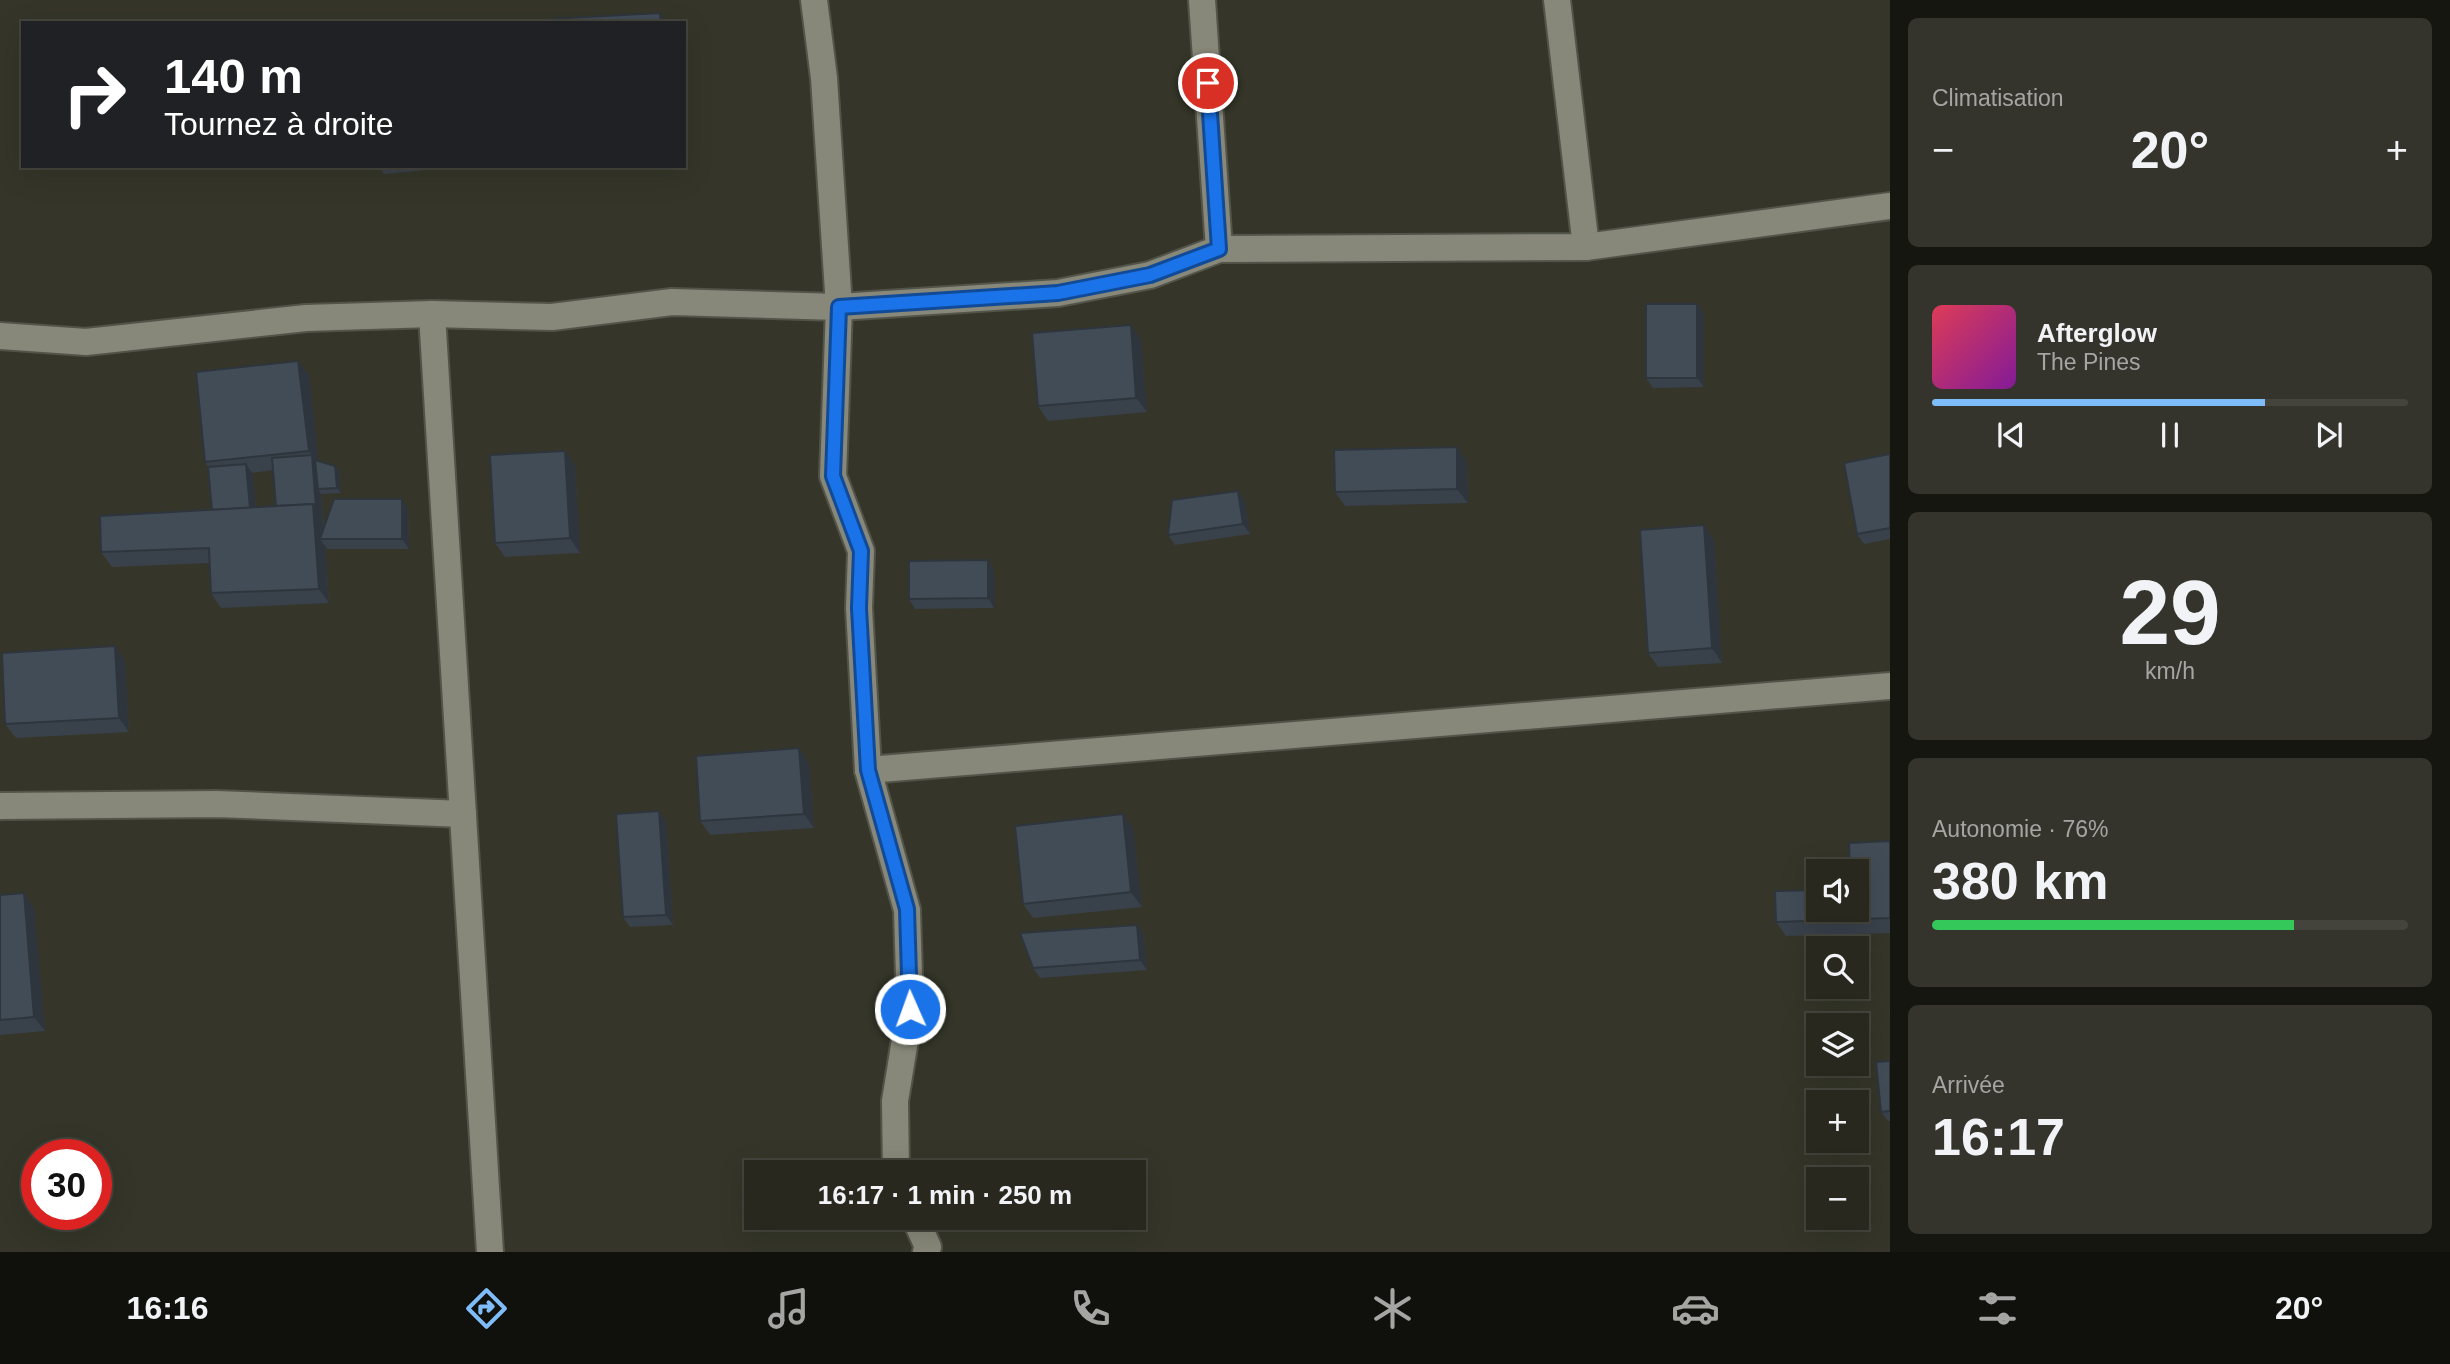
<!DOCTYPE html>
<html lang="fr">
<head>
<meta charset="utf-8">
<style>
  body { margin:0; font-family:Helvetica,sans-serif; background:#34342c; color:#f1f3f6; height:100vh; display:flex; flex-direction:column; font-size:26px; white-space:nowrap }
  * { box-sizing:border-box; margin:0 }
  p { font-size:23px; color:#a5a6a4 }
  .icon { flex:none; width:38px; height:38px; fill:none; stroke:currentColor; stroke-width:2; stroke-linecap:round; stroke-linejoin:round }
  .map { position:relative; flex:1; overflow:hidden }
  .sheet { display:flex; flex-direction:column; gap:18px; padding:18px; background:#161611; width:560px }
  .sheet>* { flex:none }
  .banner { position:absolute; left:21px; top:21px; width:665px; height:147px; border-radius:0px; box-shadow:0 7px 28px #0002,0 0 0 2px #44443d; background:#202124; color:#fff; overflow:hidden }
  .buttons { position:absolute; left:1806px; top:859px; display:grid; gap:14px }
  .buttons a { display:grid; place-items:center; width:63px; height:63px; border-radius:0px; background:#28281f; box-shadow:0 7px 28px #0002,0 0 0 2px #44443d; font-size:35px }
  .speed { position:absolute; left:21px; top:1139px; display:flex; gap:14px; font-size:35px; font-weight:700; text-align:center }
  .speed>* { display:grid; place-content:center; width:91px; height:91px; border-radius:50%; background:#28281f; box-shadow:0 7px 28px #0002,0 0 0 2px #44443d; line-height:1 }
  .speed .limit { border:10px solid #d22; background:#fff; color:#111 }
  .pin { position:absolute; display:grid; place-items:center; width:60px; height:60px; color:#fff; margin:-30px; border:4px solid #fff; border-radius:50%; box-shadow:0 2px 7px #0007 }
  .me { position:absolute; width:77px; margin:-38px; rotate:358deg; stroke-linejoin:round; filter:drop-shadow(0 0 5px #0008) }
  .turn { display:flex; align-items:center; gap:24px; height:147px; padding:0 28px; font-size:32px }
  .turn .icon { width:91px; height:91px; stroke-width:2.5 }
  .turn b { display:block; font-size:49px; line-height:60px }
  .big { font-size:52px; font-weight:600; line-height:1.1 }
  .sheet .tile { flex:1; display:flex; flex-direction:column; justify-content:center; gap:10px; min-width:0; padding:0 24px; border-radius:10px; background:#34342c }
  .sheet .dial { align-items:center; gap:0 }
  .dial b { font-size:91px; line-height:1 }
  .song { display:flex; align-items:center; gap:21px }
  .cover { width:84px; height:84px; border-radius:10px; background:linear-gradient(135deg,hsl(350 70% 55%),hsl(290 70% 35%)) }
  .played { height:7px; border-radius:4px; background:linear-gradient(90deg,#7fbdfa 70%,#44443d 70%) }
  .keys { display:flex; justify-content:space-around; direction:ltr }
  .heat { display:flex; justify-content:space-between; align-items:center; font-size:38px; direction:ltr }
  .charge { height:10px; border-radius:5px; background:linear-gradient(90deg,#34c759 76%,#44443d 0) }
  .trip { position:absolute; left:744px; top:1160px; width:402px; height:70px; border-radius:0px; background:#28281f; box-shadow:0 7px 28px #0002,0 0 0 2px #44443d; font-weight:600; line-height:70px; text-align:center }
  .tab-bar { display:flex; height:112px; justify-content:space-around; align-items:center; background:#10100c; color:#a5a6a4 }
  .tab-bar .icon { width:49px; height:49px }
  .tab-bar .selected { color:#7fbdfa }
  .tab-bar b { font-size:32px; color:#f1f3f6 }
  main { display:flex; flex:1; min-height:0 }
  .map>svg:first-child { display:block }
  .lines { fill:none; stroke-linecap:round; stroke-linejoin:round }
  .minor-casing { stroke:#535449; stroke-width:30 }
  .minor { stroke:#878879; stroke-width:26 }
  .wall { fill:#39414b; fill-rule:evenodd }
  .shaded-wall { fill:#2e353d }
  .building { fill:#424c57; stroke:#2e353d; stroke-width:2 }
  .route-casing { stroke:#114b97; stroke-width:18 }
  .route { stroke:#1a73e8; stroke-width:12 }
</style>
</head>
<body>
<main>
<div class="map">
<svg width="1890" height="1252" viewBox="0 0 1890 1252">
  <rect width="100%" height="100%" fill="#353629"/>
  <g class="lines">
    <!-- minor casing -->
    <g class="minor-casing">
      <g id="minor">
        <path d="M 814,0 L 824,78 L 839,307 L 833,476 L 861,551 L 859,608 L 868,770 L 907,910 L 910,1009 L 895,1101 L 896,1172"/>
        <path d="M 1202,0 L 1219,249"/>
        <path d="M 1557,0 L 1586,247"/>
        <path d="M 432,314 L 490,1252"/>
        <path d="M 0,336 L 86,342 L 306,318 L 432,314 L 552,317 L 672,302 L 839,307 L 1058,293 L 1150,275 L 1219,249 L 1586,247 L 1890,206"/>
        <path d="M 868,770 L 1890,686"/>
        <path d="M 0,806 L 217,804 L 463,814"/>
        <path d="M 915,1218 L 928,1247 L 926,1252"/>
      </g>
    </g>
    <!-- minor -->
    <use href="#minor" class="minor"/>
  </g>
  <!-- wall -->
  <g class="wall">
    <path d="M 379,166 L 461,166 L 461,167 L 384,174 Z"/>
    <path d="M 1697,304 L 1704,314 L 1704,387 L 1653,388 L 1646,378 Z"/>
    <path d="M 1141,340 L 1147,412 L 1048,421 L 1038,406 Z"/>
    <path d="M 309,375 L 318,461 L 335,466 L 339,471 L 341,493 L 321,494 L 324,528 L 408,509 L 409,549 L 327,549 L 325,546 L 329,603 L 221,608 L 211,593 L 210,563 L 112,567 L 101,552 L 212,510 L 208,467 L 205,462 ZM 273,470 L 276,506 L 256,508 L 252,473 Z"/>
    <path d="M 1457,447 L 1467,462 L 1468,503 L 1345,506 L 1335,492 Z"/>
    <path d="M 565,451 L 575,465 L 580,553 L 505,557 L 495,543 Z"/>
    <path d="M 1890,454 L 1890,539 L 1864,544 L 1857,534 Z"/>
    <path d="M 1245,501 L 1250,534 L 1175,545 L 1168,535 Z"/>
    <path d="M 1704,525 L 1714,540 L 1722,663 L 1658,667 L 1648,653 Z"/>
    <path d="M 988,560 L 994,570 L 994,608 L 915,609 L 909,599 Z"/>
    <path d="M 125,661 L 129,732 L 16,738 L 5,724 Z"/>
    <path d="M 809,763 L 814,828 L 710,835 L 700,821 Z"/>
    <path d="M 666,821 L 673,925 L 630,927 L 623,917 Z"/>
    <path d="M 1133,829 L 1142,907 L 1033,918 L 1023,904 Z"/>
    <path d="M 1890,841 L 1890,933 L 1786,936 L 1776,922 L 1857,910 Z"/>
    <path d="M 24,893 L 34,908 L 45,1031 L 0,1035 L 0,895 Z"/>
    <path d="M 1137,925 L 1144,935 L 1147,970 L 1040,978 L 1033,968 Z"/>
    <path d="M 1890,1061 L 1890,1121 L 1888,1121 L 1881,1112 Z"/>
  </g>
  <!-- shaded-wall -->
  <g class="shaded-wall">
    <path d="M 660,13 L 667,23 L 661,23 Z"/>
    <path d="M 1697,304 L 1704,314 L 1704,387 L 1697,378 Z"/>
    <path d="M 1131,325 L 1141,340 L 1147,412 L 1136,398 Z"/>
    <path d="M 298,361 L 309,375 L 319,465 L 309,451 Z"/>
    <path d="M 1457,447 L 1467,462 L 1468,503 L 1457,489 Z"/>
    <path d="M 565,451 L 575,465 L 580,553 L 570,538 Z"/>
    <path d="M 312,455 L 319,465 L 318,489 L 321,494 L 324,539 L 320,539 L 325,546 L 329,603 L 319,589 L 313,504 Z"/>
    <path d="M 246,464 L 253,474 L 257,523 L 250,513 Z"/>
    <path d="M 335,466 L 339,471 L 341,493 L 337,488 Z"/>
    <path d="M 1238,491 L 1245,501 L 1250,534 L 1243,524 Z"/>
    <path d="M 402,499 L 408,509 L 409,549 L 402,539 Z"/>
    <path d="M 1704,525 L 1714,540 L 1722,663 L 1712,648 Z"/>
    <path d="M 988,560 L 994,570 L 994,608 L 988,598 Z"/>
    <path d="M 115,646 L 125,661 L 129,732 L 119,718 Z"/>
    <path d="M 799,748 L 809,763 L 814,828 L 804,814 Z"/>
    <path d="M 659,811 L 666,821 L 673,925 L 666,915 Z"/>
    <path d="M 1123,814 L 1133,829 L 1142,907 L 1131,892 Z"/>
    <path d="M 24,893 L 34,908 L 45,1031 L 34,1017 Z"/>
    <path d="M 1137,925 L 1144,935 L 1147,970 L 1140,960 Z"/>
  </g>
  <!-- building -->
  <g class="building">
    <path d="M 660,13 L 661,23 L 550,23 L 550,19 Z"/>
    <rect x="1646" y="304" width="51" height="74"/>
    <path d="M 1131,325 L 1136,398 L 1038,406 L 1032,333 Z"/>
    <path d="M 298,361 L 309,451 L 205,462 L 196,372 Z"/>
    <path d="M 1457,447 L 1457,489 L 1335,492 L 1334,450 Z"/>
    <path d="M 565,451 L 570,538 L 495,543 L 490,455 Z"/>
    <path d="M 1890,454 L 1890,528 L 1857,534 L 1844,463 Z"/>
    <path d="M 312,455 L 316,509 L 313,504 L 276,506 L 272,458 Z"/>
    <path d="M 315,460 L 335,466 L 337,488 L 318,489 Z"/>
    <path d="M 246,464 L 250,508 L 212,510 L 208,467 Z"/>
    <path d="M 1238,491 L 1243,524 L 1168,535 L 1172,500 Z"/>
    <path d="M 334,499 L 402,499 L 402,539 L 320,539 Z"/>
    <path d="M 313,504 L 319,589 L 211,593 L 209,548 L 101,552 L 100,516 Z"/>
    <path d="M 1704,525 L 1712,648 L 1648,653 L 1640,530 Z"/>
    <path d="M 988,560 L 988,598 L 909,599 L 909,561 Z"/>
    <path d="M 115,646 L 119,718 L 5,724 L 2,653 Z"/>
    <path d="M 799,748 L 804,814 L 700,821 L 696,756 Z"/>
    <path d="M 659,811 L 666,915 L 623,917 L 616,814 Z"/>
    <path d="M 1123,814 L 1131,892 L 1023,904 L 1015,826 Z"/>
    <path d="M 1890,841 L 1890,918 L 1776,922 L 1775,891 L 1818,890 L 1818,910 L 1857,910 L 1857,872 L 1850,872 L 1849,843 Z"/>
    <path d="M 24,893 L 34,1017 L 0,1020 L 0,895 Z"/>
    <path d="M 1137,925 L 1140,960 L 1033,968 L 1020,933 Z"/>
    <path d="M 1890,1061 L 1890,1111 L 1881,1112 L 1876,1062 Z"/>
  </g>
  <g class="lines">
    <!-- route casing -->
    <g class="route-casing">
      <path id="route" d="M 910,1009 L 907,909 L 868,770 L 859,608 L 861,551 L 833,476 L 839,307 L 1058,293 L 1150,275 L 1219,249 L 1208,83"/>
    </g>
    <!-- route -->
    <use href="#route" class="route"/>
  </g>
</svg>
<div class="buttons">
<a><svg class="icon" aria-label="sound" viewBox="0 0 24 24"><path d="M4 9h4l5-4v14l-5-4H4zM17 9q2 3 0 6"/></svg></a>
<a><svg class="icon" aria-label="search" viewBox="0 0 24 24"><circle cx="10" cy="10" r="6"/><path d="M15 15l6 6"/></svg></a>
<a><svg class="icon" aria-label="layers" viewBox="0 0 24 24"><path d="M12 4l9 5-9 5-9-5zM3 14l9 5 9-5"/></svg></a>
<a>+</a>
<a>−</a>
</div>
<div class="speed"><div class="limit">30</div></div>
<div class="pin" style="left:1208px;top:83px;background:#d93025"><svg class="icon" aria-label="arrive" viewBox="0 0 24 24"><path d="M6 21V4h12l-3 4 3 4H6"/></svg></div>
<svg class="me" style="left:910px;top:1009px" viewBox="-20 -20 40 40"><circle r="17" fill="#1a73e8" stroke="#fff" stroke-width="3"/><path d="M0-11L8 9 0 5-8 9z" fill="#fff"/></svg>
<div class="trip">16:17 · 1 min · 250 m</div>
<div class="banner">
<div class="turn"><svg class="icon" aria-label="right" viewBox="0 0 24 24"><path d="M7 20v-9h11M14 6l5 5-5 5"/></svg><div><b>140 m</b>Tournez à droite</div></div>
</div>
</div>
<section class="sheet">
<div class="tile"><p>Climatisation</p>
<div class="heat"><a>−</a><b class="big">20°</b><a>+</a></div>
</div>
<div class="tile">
<div class="song"><i class="cover"></i><div><b>Afterglow</b><p>The Pines</p></div></div>
<div class="played"></div>
<div class="keys"><svg class="icon" aria-label="previous" viewBox="0 0 24 24"><path d="M18 5L8 12l10 7zM5 5v14"/></svg><svg class="icon" aria-label="pause" viewBox="0 0 24 24"><path d="M8 5v14M16 5v14"/></svg><svg class="icon" aria-label="next" viewBox="0 0 24 24"><path d="M6 5l10 7-10 7zM19 5v14"/></svg></div>
</div>
<div class="tile dial"><b>29</b><p>km/h</p></div>
<div class="tile"><p>Autonomie · 76%</p><b class="big">380 km</b><div class="charge"></div></div>
<div class="tile"><p>Arrivée</p><b class="big">16:17</b></div>
</section>
</main>
<nav class="tab-bar">
<b>16:16</b>
<svg class="icon selected" aria-label="directions" viewBox="0 0 24 24"><path d="M12 3l9 9-9 9-9-9zM9 14v-3h6M13 9l2 2-2 2"/></svg>
<svg class="icon" aria-label="music" viewBox="0 0 24 24"><path d="M9 18V5l10-2v13"/><circle cx="6" cy="18" r="3"/><circle cx="16" cy="16" r="3"/></svg>
<svg class="icon" aria-label="phone" viewBox="0 0 24 24"><path d="M5 4h4l2 5-3 2q2 4 5 5l2-3 5 2v4C11 20 4 13 5 4z"/></svg>
<svg class="icon" aria-label="climate" viewBox="0 0 24 24"><path d="M12 3v18M4 7l16 10M4 17L20 7"/></svg>
<svg class="icon" aria-label="car" viewBox="0 0 24 24"><path d="M5 17H2v-5l4-1 3-4h7l3 4 3 1v5h-3M9 17h6M6 11h13"/><circle cx="7" cy="17" r="2"/><circle cx="17" cy="17" r="2"/></svg>
<svg class="icon" aria-label="filters" viewBox="0 0 24 24"><path d="M4 7h16M4 17h16"/><circle cx="9" cy="7" r="2"/><circle cx="15" cy="17" r="2"/></svg>
<b>20°</b>
</nav>
</body>
</html>
